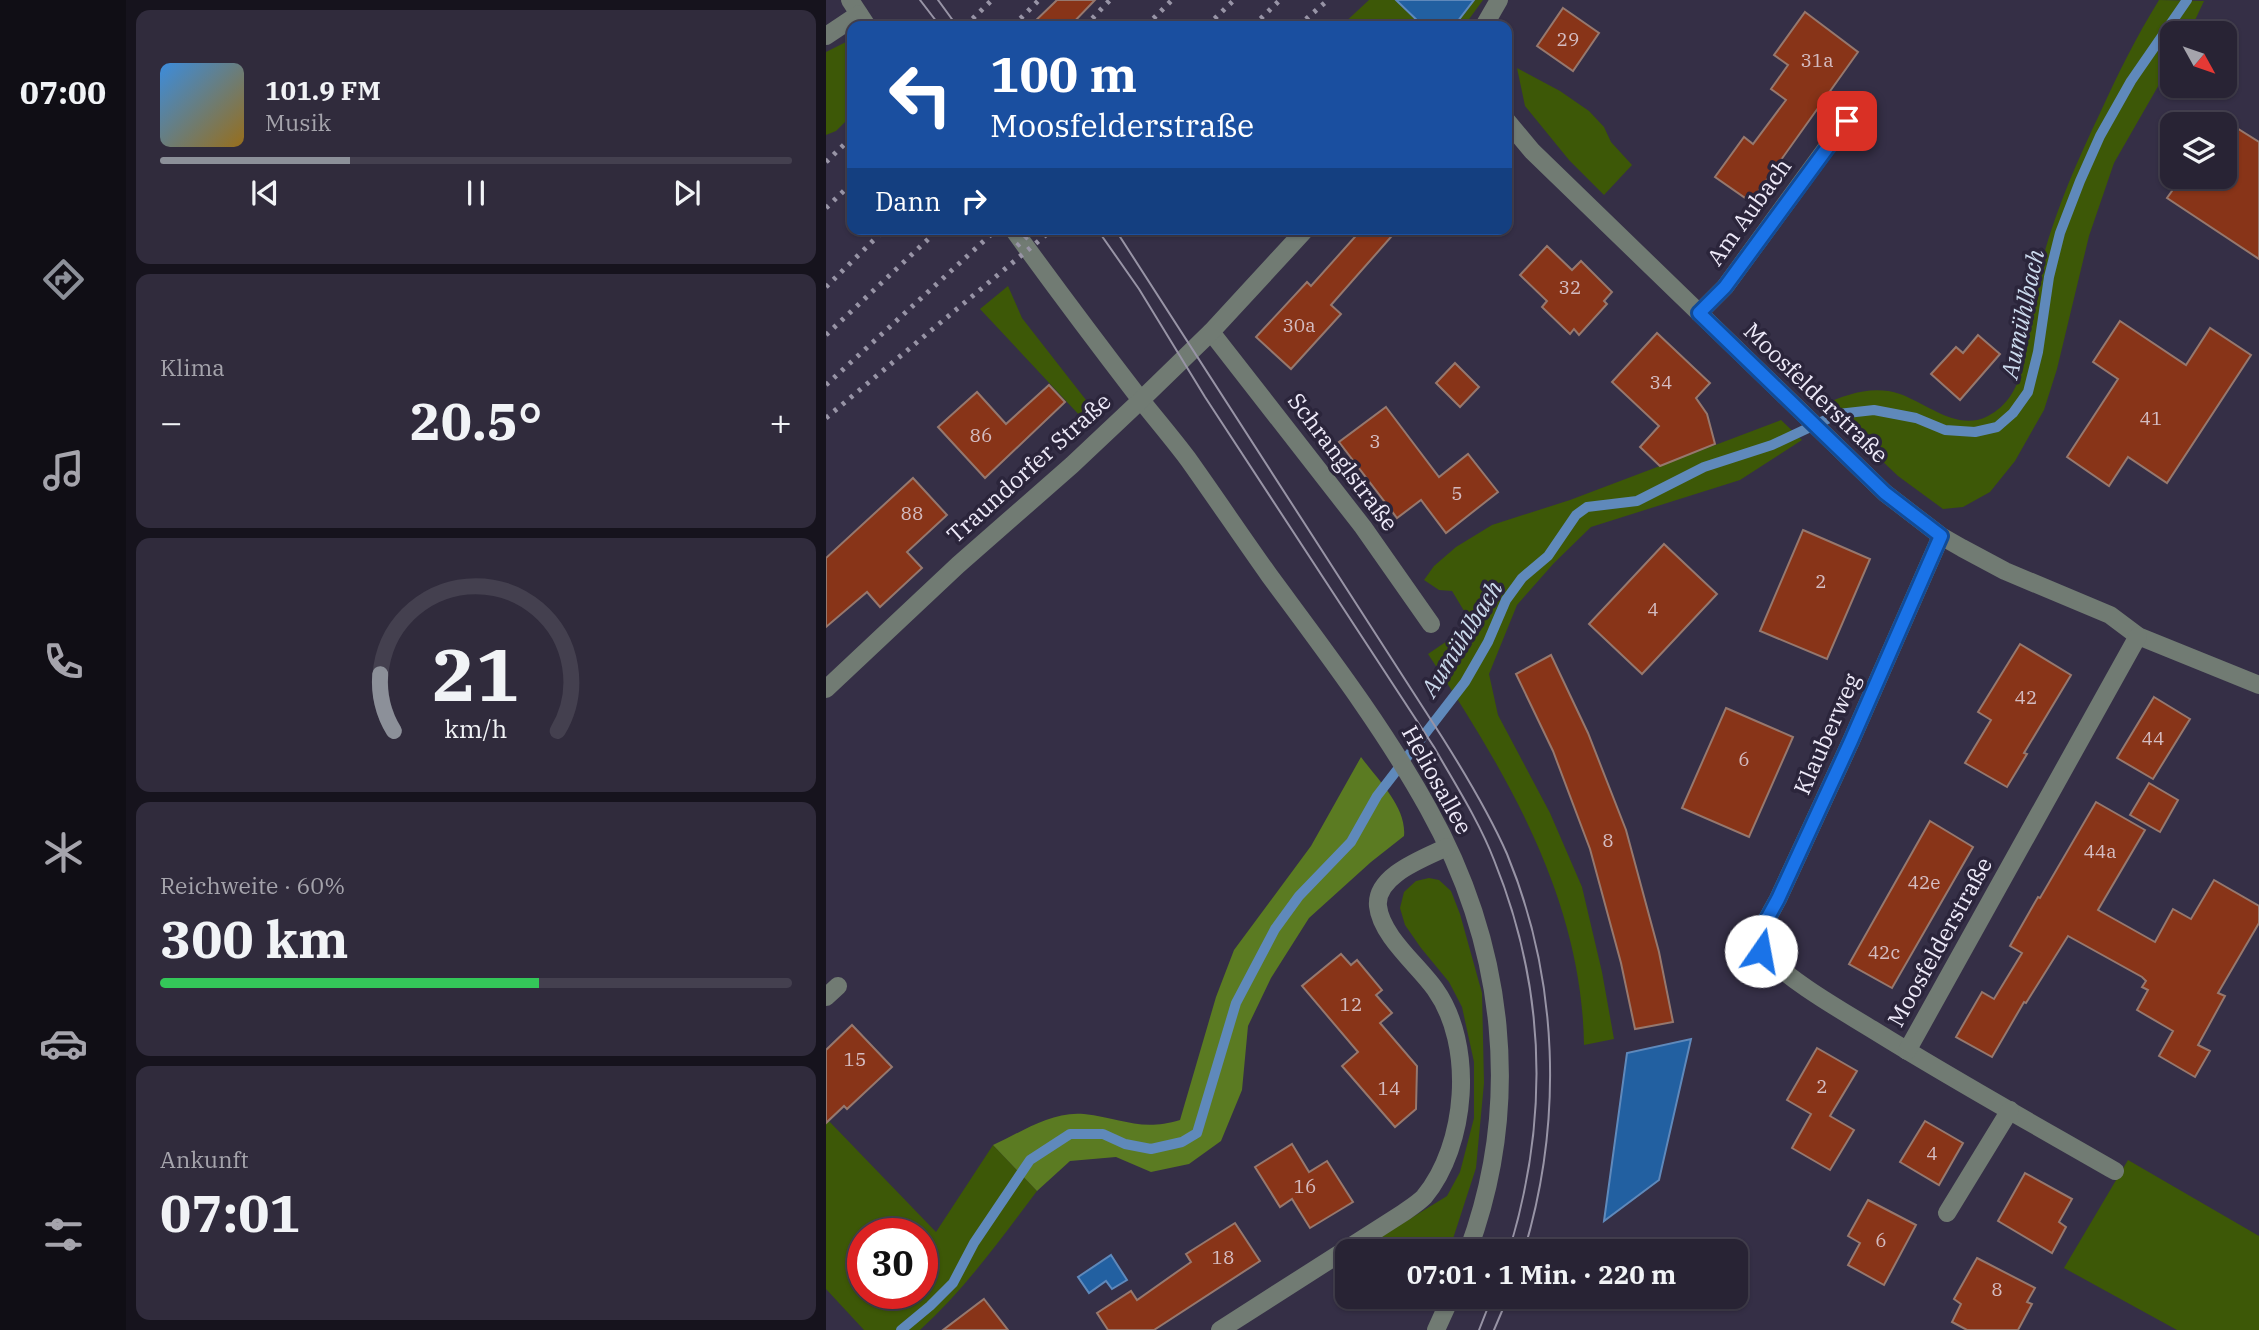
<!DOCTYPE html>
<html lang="de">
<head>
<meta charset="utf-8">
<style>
  body { margin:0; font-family:"IBM Plex Serif",serif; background:#302b3c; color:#f1f3f6; height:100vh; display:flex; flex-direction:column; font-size:26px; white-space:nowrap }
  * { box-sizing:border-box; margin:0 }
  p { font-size:23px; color:#a5a4ac }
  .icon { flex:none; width:38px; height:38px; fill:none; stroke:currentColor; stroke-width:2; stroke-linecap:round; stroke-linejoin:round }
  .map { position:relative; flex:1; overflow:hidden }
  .drawer { display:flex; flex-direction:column; gap:10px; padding:10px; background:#16131d; width:700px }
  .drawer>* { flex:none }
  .banner { position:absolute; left:21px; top:21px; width:665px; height:214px; border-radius:14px; box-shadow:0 2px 5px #0004,0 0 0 2px #44404f; background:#1a4fa0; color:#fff; overflow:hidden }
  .needle { width:46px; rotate:130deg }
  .controls { position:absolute; left:1334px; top:21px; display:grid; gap:14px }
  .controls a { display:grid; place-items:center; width:77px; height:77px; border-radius:14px; background:#282334; box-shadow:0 2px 5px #0004,0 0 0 2px #44404f; font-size:35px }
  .speed { position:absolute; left:21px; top:1218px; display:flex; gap:14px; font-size:35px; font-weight:700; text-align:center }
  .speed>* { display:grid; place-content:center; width:91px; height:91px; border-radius:50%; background:#282334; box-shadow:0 2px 5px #0004,0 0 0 2px #44404f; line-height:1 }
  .speed .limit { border:10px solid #d22; background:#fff; color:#111 }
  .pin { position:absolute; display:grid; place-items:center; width:60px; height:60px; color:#fff; margin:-30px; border-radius:14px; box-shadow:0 4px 10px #0006 }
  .me { position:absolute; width:77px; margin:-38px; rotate:12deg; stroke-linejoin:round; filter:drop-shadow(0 0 5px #0008) }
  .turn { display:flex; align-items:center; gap:24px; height:147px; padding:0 28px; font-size:32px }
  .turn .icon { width:91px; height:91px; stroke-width:2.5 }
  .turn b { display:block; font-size:49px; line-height:60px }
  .then { display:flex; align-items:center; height:66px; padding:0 28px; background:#0003; gap:14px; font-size:26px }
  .big { font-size:52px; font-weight:700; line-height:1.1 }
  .drawer .card { flex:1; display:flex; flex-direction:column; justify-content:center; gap:10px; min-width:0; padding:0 24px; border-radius:14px; background:#302b3c }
  .drawer .dial { align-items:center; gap:0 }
  .dial svg { height:182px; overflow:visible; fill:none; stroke:#44404f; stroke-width:7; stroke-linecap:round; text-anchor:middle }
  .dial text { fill:#f1f3f6; stroke:none }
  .song { display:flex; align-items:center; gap:21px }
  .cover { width:84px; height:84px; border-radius:10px; background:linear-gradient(135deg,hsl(210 70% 55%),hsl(40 70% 35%)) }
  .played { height:7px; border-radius:4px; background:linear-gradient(90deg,#8c9099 30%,#44404f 30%) }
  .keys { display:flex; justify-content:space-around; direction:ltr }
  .heat { display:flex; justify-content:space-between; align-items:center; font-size:38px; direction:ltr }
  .charge { height:10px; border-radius:5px; background:linear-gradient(90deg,#34c759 60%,#44404f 0) }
  .trip { position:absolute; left:509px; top:1239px; width:413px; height:70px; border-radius:14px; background:#282334; box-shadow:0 2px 5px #0004,0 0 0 2px #44404f; font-weight:700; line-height:70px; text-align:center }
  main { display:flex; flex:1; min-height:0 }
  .tab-bar { display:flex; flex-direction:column; width:126px; justify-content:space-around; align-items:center; background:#100e15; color:#a5a4ac }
  .tab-bar .icon { width:49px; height:49px }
  .tab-bar .selected { color:#8c9099 }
  .tab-bar b { font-size:32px; color:#f1f3f6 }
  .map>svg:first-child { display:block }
  .green { fill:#3d5807; fill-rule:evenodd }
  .forest { fill:#5b7b22 }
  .water { fill:#2260a1; stroke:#5f89bb; stroke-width:2 }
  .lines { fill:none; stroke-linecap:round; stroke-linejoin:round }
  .stream { stroke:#5f89bb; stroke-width:10 }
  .building { fill:#883418; stroke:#96786e; stroke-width:2 }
  .minor { stroke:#717b73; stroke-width:18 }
  .tram { stroke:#9894a6; stroke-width:2 }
  .rail { stroke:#9894a6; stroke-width:5; stroke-dasharray:3.5 7; stroke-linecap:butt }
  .route-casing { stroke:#114b97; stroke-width:18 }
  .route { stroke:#1a73e8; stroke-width:12 }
  .labels { text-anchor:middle; stroke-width:7; stroke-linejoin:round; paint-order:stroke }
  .number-label { font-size:19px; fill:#d4bcc1 }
  .street-label { font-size:23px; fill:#eeeaf9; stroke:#2b253b }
  .water-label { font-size:24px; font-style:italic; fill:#cbdaed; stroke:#2b253b }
</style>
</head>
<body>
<main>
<nav class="tab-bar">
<b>07:00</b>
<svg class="icon selected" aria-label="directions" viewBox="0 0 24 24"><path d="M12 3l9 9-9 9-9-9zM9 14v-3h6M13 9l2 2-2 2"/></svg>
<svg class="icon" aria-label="music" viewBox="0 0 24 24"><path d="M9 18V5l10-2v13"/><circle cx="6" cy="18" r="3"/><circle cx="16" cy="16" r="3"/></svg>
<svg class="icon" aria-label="phone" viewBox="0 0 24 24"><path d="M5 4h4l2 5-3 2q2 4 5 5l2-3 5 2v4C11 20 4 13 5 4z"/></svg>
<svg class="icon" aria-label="climate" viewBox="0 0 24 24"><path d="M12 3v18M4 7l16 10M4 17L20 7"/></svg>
<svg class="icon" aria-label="car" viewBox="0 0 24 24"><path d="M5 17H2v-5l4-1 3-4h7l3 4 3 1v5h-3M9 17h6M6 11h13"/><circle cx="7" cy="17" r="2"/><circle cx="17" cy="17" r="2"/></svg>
<svg class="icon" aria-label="filters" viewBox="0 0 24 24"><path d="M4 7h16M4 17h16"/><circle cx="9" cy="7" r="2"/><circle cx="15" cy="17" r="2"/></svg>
</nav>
<section class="drawer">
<div class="card">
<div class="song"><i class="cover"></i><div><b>101.9 FM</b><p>Musik</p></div></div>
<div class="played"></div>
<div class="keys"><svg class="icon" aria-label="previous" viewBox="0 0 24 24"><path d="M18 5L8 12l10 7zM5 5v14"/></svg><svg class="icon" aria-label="pause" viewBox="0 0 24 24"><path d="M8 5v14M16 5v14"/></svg><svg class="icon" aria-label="next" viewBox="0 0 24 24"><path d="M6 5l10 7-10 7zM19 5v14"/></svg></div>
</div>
<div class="card"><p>Klima</p>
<div class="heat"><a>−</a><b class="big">20.5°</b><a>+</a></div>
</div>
<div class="card dial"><svg viewBox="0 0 100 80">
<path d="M14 69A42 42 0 1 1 86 69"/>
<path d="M14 69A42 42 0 0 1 8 44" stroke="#8c9099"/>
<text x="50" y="56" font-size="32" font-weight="700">21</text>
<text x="50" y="72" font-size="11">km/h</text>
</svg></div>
<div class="card"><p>Reichweite · 60%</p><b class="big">300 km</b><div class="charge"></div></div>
<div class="card"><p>Ankunft</p><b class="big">07:01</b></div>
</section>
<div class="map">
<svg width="1433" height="1330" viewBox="0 0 1433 1330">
  <rect width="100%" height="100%" fill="#352f46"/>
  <!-- green -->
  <g class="green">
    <path d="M 543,0 L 657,0 L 638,26 L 515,26 Z"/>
    <path d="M 1333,0 L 1378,1 L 1363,33 L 1346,33 L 1346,62 L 1288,163 L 1263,236 L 1231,369 L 1218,410 L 1189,461 L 1164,492 L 1137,507 L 1117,509 L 1072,476 L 997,405 C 1021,394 1047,385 1074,394 C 1102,404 1132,432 1162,416 C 1201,396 1200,345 1206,308 C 1217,239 1244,176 1274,113 C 1292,74 1310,37 1333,0 Z"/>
    <path d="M 20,42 L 26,51 L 26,115 L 10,131 L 0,135 L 0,52 Z"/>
    <path d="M 691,68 L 734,91 L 763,111 L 778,127 L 785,142 L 806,165 L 778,195 L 743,160 L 699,106 Z"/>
    <path d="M 182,286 L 196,318 L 260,400 L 256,418 L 154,309 Z"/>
    <path d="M 955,420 L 976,440 L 914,480 L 765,527 L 728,563 L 691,605 L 663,674 L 672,715 L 724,813 L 756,887 L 776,972 L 788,1039 L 758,1045 C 756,898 680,772 602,654 L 646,624 L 626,591 L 613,590 L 598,580 L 608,566 L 630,547 L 666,525 L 744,500 Z"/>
    <path d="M 603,878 L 613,880 L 625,891 L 634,914 L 656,993 L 658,1083 L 650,1168 L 623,1251 L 548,1251 L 540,1246 L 621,1196 L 634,1172 L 648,1118 L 648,1062 L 636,1007 L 623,982 L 595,948 L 579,925 L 574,908 L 578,892 L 590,881 Z"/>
    <path d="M 0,1118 L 110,1232 L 167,1145 L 211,1191 C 174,1240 139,1289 94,1330 L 38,1330 L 0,1289 ZM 37,1234 L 96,1234 L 96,1293 L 37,1293 Z"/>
    <path d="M 1302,1160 L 1433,1236 L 1433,1330 L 1351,1330 L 1238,1268 Z"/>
  </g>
  <!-- forest -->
  <path class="forest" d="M 535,757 C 551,779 581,807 578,836 L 545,862 L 483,918 L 445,978 L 422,1026 L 416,1090 L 395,1141 L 363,1164 L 325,1172 L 290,1157 L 244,1161 L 211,1191 L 167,1145 C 196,1132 225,1111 258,1114 C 296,1118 314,1132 354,1120 L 390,997 L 408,950 L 485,846 Z"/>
  <!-- water -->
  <g class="water">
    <path d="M 570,0 L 648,0 L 628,26 L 597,26 Z"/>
    <path d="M 865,1039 L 833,1180 L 778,1221 L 801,1053 Z"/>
    <path d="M 285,1255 L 301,1280 L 286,1289 L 280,1281 L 263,1293 L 252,1277 Z"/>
  </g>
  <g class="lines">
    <!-- stream -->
    <path class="stream" d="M 75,1330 L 104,1306 L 127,1283 L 148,1243 L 204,1160 L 244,1134 L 277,1134 L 299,1144 L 325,1149 L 356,1142 L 371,1133 L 410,1003 L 449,929 L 473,896 L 525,842 L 551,796 L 639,682 L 662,642 L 680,600 L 696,578 L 722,556 L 750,515 L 761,507 L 811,501 L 878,467 L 946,445 L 1012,414 L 1048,410 L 1090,418 L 1119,430 L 1149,432 L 1171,427 L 1187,413 L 1202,392 L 1212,352 L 1223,277 L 1234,233 L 1254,181 L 1274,136 L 1305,81 L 1361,0"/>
  </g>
  <!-- building -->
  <g class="building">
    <path d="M 231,0 L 269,0 L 244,26 L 204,26 Z"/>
    <path d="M 737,8 L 773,33 L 747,71 L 711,46 Z"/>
    <path d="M 979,12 L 1032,52 L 925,202 L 889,177 L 918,137 L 927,144 L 960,100 L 945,89 L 962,65 L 948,55 Z"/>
    <path d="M 1398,120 L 1433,142 L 1433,259 L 1341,198 L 1356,177 L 1398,177 Z"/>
    <path d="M 536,229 L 572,229 L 505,305 L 515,314 L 465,369 L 430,337 L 481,282 L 485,286 Z"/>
    <path d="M 721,246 L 746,270 L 755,261 L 786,292 L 778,301 L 781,304 L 753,335 L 748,329 L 744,334 L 716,307 L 721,301 L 694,275 Z"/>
    <path d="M 1294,321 L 1360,365 L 1384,328 L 1425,355 L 1341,483 L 1302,457 L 1283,486 L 1241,457 L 1292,379 L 1267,362 Z"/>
    <path d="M 831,333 L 884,383 L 870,398 L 881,414 L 889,444 L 834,466 L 814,447 L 833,426 L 786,382 Z"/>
    <path d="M 1152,335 L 1174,354 L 1134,400 L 1105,374 L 1130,347 L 1137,353 Z"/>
    <path d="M 629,363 L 653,387 L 634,407 L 610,383 Z"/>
    <path d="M 223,385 L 239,402 L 159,478 L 112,427 L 151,392 L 180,424 Z"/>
    <path d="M 560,407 L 613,477 L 642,454 L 672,492 L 620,533 L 595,500 L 571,518 L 513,442 Z"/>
    <path d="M 87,478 L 121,515 L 81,552 L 96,568 L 54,607 L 41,592 L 0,627 L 0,558 Z"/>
    <path d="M 977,530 L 1044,559 L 1001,659 L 934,631 Z"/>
    <path d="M 838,544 L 891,594 L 816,674 L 763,624 Z"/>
    <path d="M 1194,644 L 1245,675 L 1198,753 L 1201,754 L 1181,787 L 1139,763 L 1165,720 L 1152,712 Z"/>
    <path d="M 725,655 L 762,733 L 800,830 L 833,952 L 847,1022 L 809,1029 L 795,963 L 764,849 L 727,751 L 690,674 Z"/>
    <path d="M 1328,697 L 1364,719 L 1327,779 L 1291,758 Z"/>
    <path d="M 900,708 L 967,737 L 923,837 L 856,808 Z"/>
    <path d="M 1323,783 L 1352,800 L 1334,832 L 1304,815 Z"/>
    <path d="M 1270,802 L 1319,830 L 1272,910 L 1329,942 L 1347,909 L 1365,919 L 1388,880 L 1433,906 L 1433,923 L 1392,993 L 1399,996 L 1372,1045 L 1384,1051 L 1369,1077 L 1333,1056 L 1347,1031 L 1311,1010 L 1322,990 L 1316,987 L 1320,981 L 1316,977 L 1242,936 L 1200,1003 L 1198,1002 L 1166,1057 L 1130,1037 L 1156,992 L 1168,999 L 1196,953 L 1184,946 L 1212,897 L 1214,898 Z"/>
    <path d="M 1104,821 L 1147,847 L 1066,988 L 1023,964 Z"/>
    <path d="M 515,954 L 525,965 L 531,960 L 556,990 L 550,995 L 566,1013 L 554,1023 L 591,1066 L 590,1109 L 569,1127 L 516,1066 L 532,1052 L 476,986 Z"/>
    <path d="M 26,1025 L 66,1067 L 21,1109 L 18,1106 L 0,1123 L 0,1050 Z"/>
    <path d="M 991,1048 L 1031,1071 L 1004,1116 L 1028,1130 L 1004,1170 L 966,1148 L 985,1114 L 961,1100 Z"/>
    <path d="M 1099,1121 L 1137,1143 L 1113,1185 L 1074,1162 Z"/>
    <path d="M 466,1144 L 483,1172 L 501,1161 L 527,1202 L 484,1228 L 466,1199 L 454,1207 L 429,1167 Z"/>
    <path d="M 1199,1173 L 1246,1199 L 1233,1222 L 1240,1227 L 1226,1253 L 1172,1221 Z"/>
    <path d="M 1042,1200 L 1090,1225 L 1058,1285 L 1022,1265 L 1034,1243 L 1022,1236 Z"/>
    <path d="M 409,1223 L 434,1261 L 328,1330 L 282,1330 L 271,1313 L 305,1291 L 311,1300 L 365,1262 L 360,1254 Z"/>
    <path d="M 1151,1258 L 1209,1288 L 1201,1302 L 1206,1304 L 1192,1330 L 1141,1330 L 1126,1322 L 1135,1304 L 1128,1299 Z"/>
    <path d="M 158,1299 L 182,1330 L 117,1330 Z"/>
  </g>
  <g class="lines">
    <!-- minor -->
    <g class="minor">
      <path d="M 24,0 L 41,26"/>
      <path d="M 658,26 L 673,0"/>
      <path d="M 0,36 L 33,14"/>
      <path d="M 681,121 L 706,151 L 1059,493 L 1115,536 L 1136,548 L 1179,571 L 1284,615 L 1312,636 L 1433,685"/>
      <path d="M 187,229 C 229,287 271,343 314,399 C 330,419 347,439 362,459 C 389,497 416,537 443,575 C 499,651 556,725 602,808 C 679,946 697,1103 642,1251"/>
      <path d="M 873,313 L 899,287 L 1034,102"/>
      <path d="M 385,332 L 537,527 L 605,624"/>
      <path d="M 1115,536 L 1025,741 L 952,899 L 935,930 L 935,951 C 968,984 1010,1007 1049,1031 C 1128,1080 1209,1125 1289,1171"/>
      <path d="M 0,689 L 132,565 L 246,465 L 315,400 L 385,332 L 480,229"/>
      <path d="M 0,997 L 12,986"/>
      <path d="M 1081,1051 L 1312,636"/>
      <path d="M 1121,1213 L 1184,1110"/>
      <path d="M 394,1330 L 577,1213 C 584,1208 592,1203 598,1197 C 641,1145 649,1045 609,989 C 593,966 555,936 552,906 C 549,875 599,858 621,847"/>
      <path d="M 610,1330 L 625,1297"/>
    </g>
    <!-- tram -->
    <g class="tram">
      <path d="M 94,0 L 114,26"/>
      <path d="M 112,0 L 131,26"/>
      <path d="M 271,229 L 313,289 L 379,397 L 608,747 C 629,784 653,821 668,860 C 720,988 723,1120 683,1251"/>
      <path d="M 289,229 L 616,737 C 640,775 663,813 681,854 C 733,980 737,1121 698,1251"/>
      <path d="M 653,1330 L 666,1297"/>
      <path d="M 668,1330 L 682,1297"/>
    </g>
    <!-- rail -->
    <g class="rail">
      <path d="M 139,26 L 166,0"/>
      <path d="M 187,26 L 213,0"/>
      <path d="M 259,26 L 284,0"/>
      <path d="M 320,26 L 346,0"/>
      <path d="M 381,26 L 408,0"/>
      <path d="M 427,26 L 454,0"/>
      <path d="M 472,26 L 502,0"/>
      <path d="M 0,162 L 26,137"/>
      <path d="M 0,208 L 26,183"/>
      <path d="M 191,246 L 209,229"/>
      <path d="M 0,287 L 59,229"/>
      <path d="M 0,335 L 113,229"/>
      <path d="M 0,385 L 171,229"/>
      <path d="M 0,418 L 227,229"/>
    </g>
  </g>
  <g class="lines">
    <!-- route casing -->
    <g class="route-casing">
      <path id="route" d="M 935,951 L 935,930 L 952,899 L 1025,741 L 1115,536 L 1059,493 L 873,313 L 899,287 L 1021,121"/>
    </g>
    <!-- route -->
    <use href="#route" class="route"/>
  </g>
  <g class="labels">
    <!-- number labels -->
    <g class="number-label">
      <text x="742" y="46">29</text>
      <text x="991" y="67">31a</text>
      <text x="744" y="294">32</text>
      <text x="473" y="332">30a</text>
      <text x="835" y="389">34</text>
      <text x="1325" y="425">41</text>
      <text x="155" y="442">86</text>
      <text x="549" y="448">3</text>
      <text x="631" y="500">5</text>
      <text x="86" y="520">88</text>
      <text x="995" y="588">2</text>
      <text x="827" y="616">4</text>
      <text x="1200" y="704">42</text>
      <text x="1327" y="745">44</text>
      <text x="918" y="766">6</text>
      <text x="782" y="847">8</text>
      <text x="1274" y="858">44a</text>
      <text x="1098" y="889">42e</text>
      <text x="1058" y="959">42c</text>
      <text x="525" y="1011">12</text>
      <text x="29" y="1066">15</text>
      <text x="996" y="1093">2</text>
      <text x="563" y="1095">14</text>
      <text x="1106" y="1160">4</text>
      <text x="479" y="1193">16</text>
      <text x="1055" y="1247">6</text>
      <text x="397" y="1264">18</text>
      <text x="1171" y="1296">8</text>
    </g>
    <!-- street labels -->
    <g class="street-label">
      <text transform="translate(923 212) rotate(-54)" y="8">Am Aubach</text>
      <text transform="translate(990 393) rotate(44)" y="8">Moosfelderstraße</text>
      <text transform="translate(517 462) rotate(53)" y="8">Schranglstraße</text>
      <text transform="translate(203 468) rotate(-42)" y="8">Traundorfer Straße</text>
      <text transform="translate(1001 734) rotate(-66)" y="8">Klauberweg</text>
      <text transform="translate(611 780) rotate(61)" y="8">Heliosallee</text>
      <text transform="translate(1114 942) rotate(-61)" y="8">Moosfelderstraße</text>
    </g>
    <!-- water labels -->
    <g class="water-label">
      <text transform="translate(1197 314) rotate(-78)" y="8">Aumühlbach</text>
      <text transform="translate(636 639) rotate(-58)" y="8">Aumühlbach</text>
    </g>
  </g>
</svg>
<div class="controls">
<a><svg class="needle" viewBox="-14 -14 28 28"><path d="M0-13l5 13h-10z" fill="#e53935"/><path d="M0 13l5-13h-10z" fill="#a5a4ac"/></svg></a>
<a><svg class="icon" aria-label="layers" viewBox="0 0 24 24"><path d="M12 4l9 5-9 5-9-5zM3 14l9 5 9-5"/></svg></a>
</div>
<div class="speed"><div class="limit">30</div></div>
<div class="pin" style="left:1021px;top:121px;background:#d93025"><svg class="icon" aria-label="arrive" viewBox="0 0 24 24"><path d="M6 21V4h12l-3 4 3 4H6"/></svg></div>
<svg class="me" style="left:935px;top:951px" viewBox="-20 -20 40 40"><circle r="19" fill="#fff"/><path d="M0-13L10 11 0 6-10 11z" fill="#1a73e8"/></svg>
<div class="trip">07:01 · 1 Min. · 220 m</div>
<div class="banner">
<div class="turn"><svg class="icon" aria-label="left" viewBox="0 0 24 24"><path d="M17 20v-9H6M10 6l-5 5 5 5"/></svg><div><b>100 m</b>Moosfelderstraße</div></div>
<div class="then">Dann<svg class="icon" aria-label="right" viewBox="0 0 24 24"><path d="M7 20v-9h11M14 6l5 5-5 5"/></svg></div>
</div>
</div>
</main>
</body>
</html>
